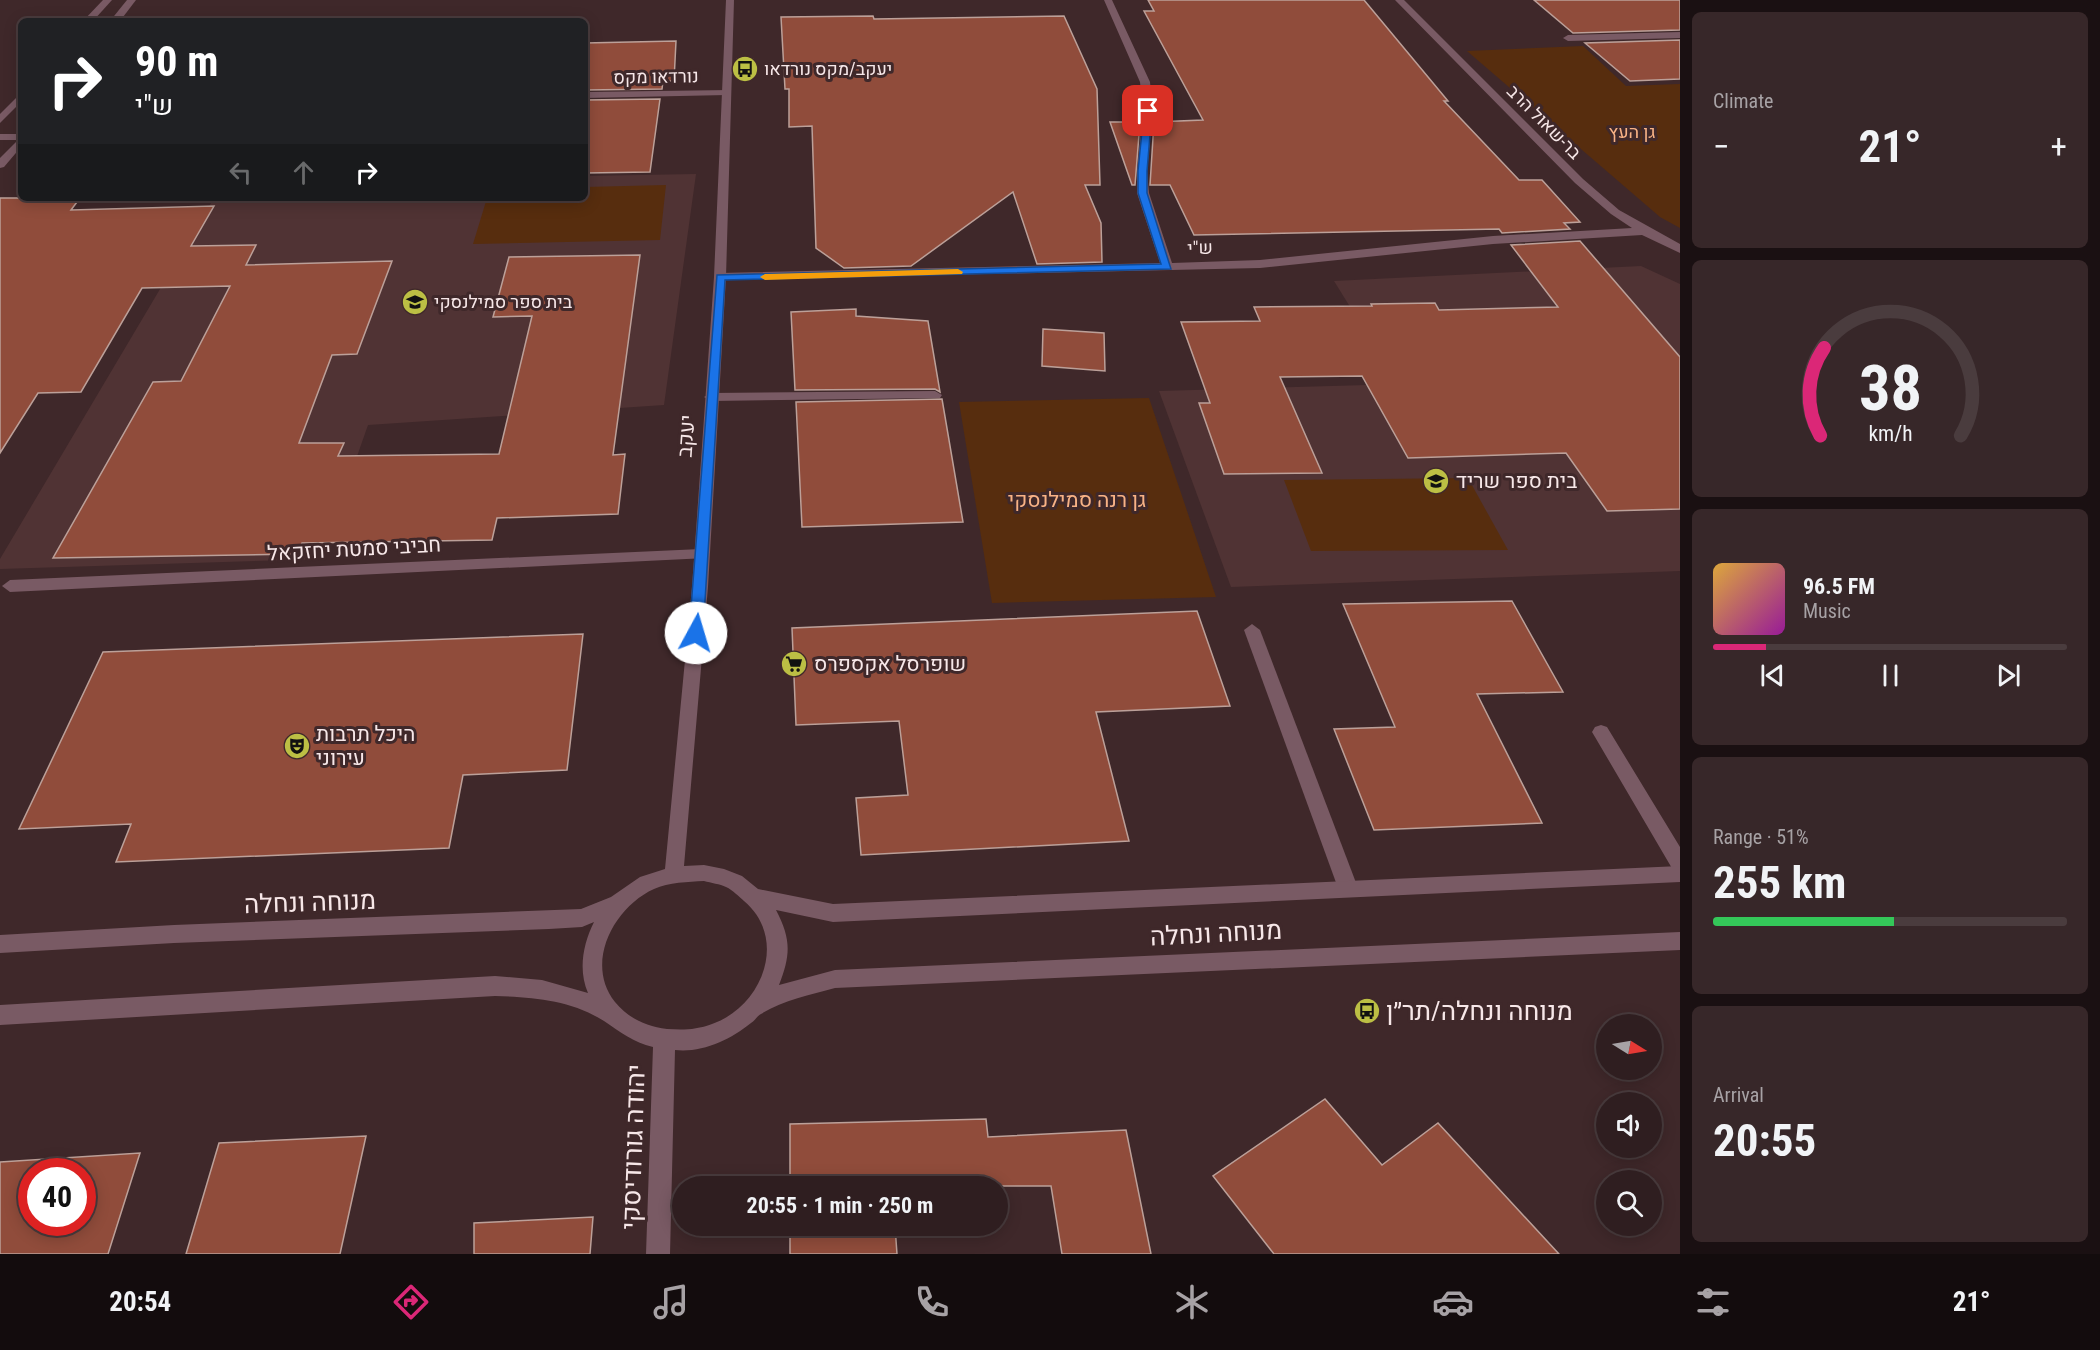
<!DOCTYPE html>
<html lang="en">
<head>
<meta charset="utf-8">
<style>
  body { margin:0; font-family:"Roboto Condensed",Heebo,sans-serif; background:#372729; color:#f1f3f6; height:100vh; display:flex; flex-direction:column; font-size:22px; white-space:nowrap }
  * { box-sizing:border-box; margin:0 }
  p { font-size:20px; color:#a7a2a5 }
  .icon { flex:none; width:33px; height:33px; fill:none; stroke:currentColor; stroke-width:2; stroke-linecap:round; stroke-linejoin:round }
  .map { position:relative; flex:1; overflow:hidden }
  .side { display:flex; flex-direction:column; gap:12px; padding:12px; background:#1a1012; width:420px }
  .side>* { flex:none }
  .hud { position:absolute; left:18px; top:18px; width:570px; height:183px; border-radius:9px; box-shadow:0 3px 15px #0003,0 0 0 2px #4a3c3e; background:#202124; color:#fff; overflow:hidden }
  .needle { width:39px; rotate:101deg }
  .buttons { position:absolute; left:1596px; top:1014px; display:grid; gap:12px }
  .buttons a { display:grid; place-items:center; width:66px; height:66px; border-radius:50%; background:#2f1e20; box-shadow:0 3px 15px #0003,0 0 0 2px #4a3c3e; font-size:30px }
  .speed { position:absolute; left:18px; top:1158px; display:flex; gap:12px; font-size:30px; font-weight:700; text-align:center }
  .speed>* { display:grid; place-content:center; width:78px; height:78px; border-radius:50%; background:#2f1e20; box-shadow:0 3px 15px #0003,0 0 0 2px #4a3c3e; line-height:1 }
  .speed .limit { border:9px solid #d22; background:#fff; color:#111 }
  .pin { position:absolute; display:grid; place-items:center; width:51px; height:51px; color:#fff; margin:-26px; border-radius:12px; box-shadow:0 3px 9px #0006 }
  .me { position:absolute; width:66px; margin:-33px; rotate:6deg; stroke-linejoin:round; filter:drop-shadow(0 0 4px #0008) }
  .turn { display:flex; align-items:center; gap:21px; height:126px; padding:0 18px; font-size:27px }
  .turn .icon { width:78px; height:78px; stroke-width:2.5 }
  .turn b { display:block; font-size:42px; line-height:51px }
  .lanes { display:flex; align-items:center; height:57px; padding:0 18px; background:#0003; justify-content:center; gap:30px; direction:ltr }
  .lanes .off { opacity:.35 }
  .big { font-size:45px; font-weight:700; line-height:1.1 }
  .side .card { flex:1; display:flex; flex-direction:column; justify-content:center; gap:9px; min-width:0; padding:0 21px; border-radius:9px; background:#372729 }
  .side .dial { align-items:center; gap:0 }
  .dial svg { height:156px; overflow:visible; fill:none; stroke:#4a3c3e; stroke-width:7; stroke-linecap:round; text-anchor:middle }
  .dial text { fill:#f1f3f6; stroke:none }
  .song { display:flex; align-items:center; gap:18px }
  .cover { width:72px; height:72px; border-radius:9px; background:linear-gradient(135deg,hsl(40 70% 55%),hsl(300 70% 35%)) }
  .played { height:6px; border-radius:3px; background:linear-gradient(90deg,#db2777 15%,#4a3c3e 15%) }
  .keys { display:flex; justify-content:space-around; direction:ltr }
  .heat { display:flex; justify-content:space-between; align-items:center; font-size:33px; direction:ltr }
  .charge { height:9px; border-radius:4px; background:linear-gradient(90deg,#34c759 51%,#4a3c3e 0) }
  .trip { position:absolute; left:672px; top:1176px; width:336px; height:60px; border-radius:30px; background:#2f1e20; box-shadow:0 3px 15px #0003,0 0 0 2px #4a3c3e; font-weight:700; line-height:60px; text-align:center }
  .dock { display:flex; height:96px; justify-content:space-around; align-items:center; background:#130c0d; color:#a7a2a5 }
  .dock .icon { width:42px; height:42px }
  .dock .active { color:#db2777 }
  .dock b { font-size:27px; color:#f1f3f6 }
  main { display:flex; flex:1; min-height:0 }
  .map>svg:first-child { display:block }
  .built { fill:#503334 }
  .green { fill:#572d0e }
  .building { fill:#904c3b; stroke:#bca099; stroke-width:1.5; fill-rule:evenodd }
  .lines { fill:none; stroke-linecap:round; stroke-linejoin:round }
  .service { fill:#795a64; fill-rule:evenodd }
  .minor { fill:#795a64; fill-rule:evenodd }
  .tertiary { fill:#795a64; fill-rule:evenodd }
  .route { fill:#1a73e8; stroke:#114b97; stroke-width:1.5 }
  .slow { fill:#f59e0b }
  .labels { text-anchor:middle; stroke-width:6; stroke-linejoin:round; paint-order:stroke }
  .far-poi-label { font-size:18px; fill:#f7e7e8; stroke:#3f282a; text-anchor:start }
  .far-street-label { font-size:18px; fill:#f7e7e8; stroke:#3f282a }
  .far-park-label { font-size:18px; fill:#f8b285; stroke:#3f282a }
  .street-label { font-size:21px; fill:#f7e7e8; stroke:#3f282a }
  .poi-label { font-size:21px; fill:#f7e7e8; stroke:#3f282a; text-anchor:start }
  .park-label { font-size:21px; fill:#f8b285; stroke:#3f282a }
  .near-street-label { font-size:26px; fill:#f7e7e8; stroke:#3f282a }
  .near-poi-label { font-size:26px; fill:#f7e7e8; stroke:#3f282a; text-anchor:start }
</style>
</head>
<body>
<main>
<div class="map">
<svg width="1680" height="1254" viewBox="0 0 1680 1254">
  <rect width="100%" height="100%" fill="#3f282a"/>
  <!-- built -->
  <g class="built">
    <path d="M 696,174 L 664,405 L 368,425 L 321,559 L 0,569 L 0,559 L 214,198 L 585,198 L 585,176 Z"/>
    <path d="M 1641,266 L 1680,284 L 1680,370 L 1395,379 L 1334,281 Z"/>
    <path d="M 1680,376 L 1680,571 L 1231,587 L 1159,391 Z"/>
  </g>
  <!-- green -->
  <g class="green">
    <path d="M 1583,46 L 1626,86 L 1680,84 L 1680,228 L 1660,217 L 1467,51 Z"/>
    <path d="M 666,185 L 660,240 L 473,244 L 487,198 L 585,198 L 585,187 Z"/>
    <path d="M 1149,398 L 1216,597 L 992,603 L 959,402 Z"/>
    <path d="M 1468,478 L 1508,550 L 1311,551 L 1284,480 Z"/>
  </g>
  <!-- building -->
  <g class="building">
    <path d="M 1148,0 L 1364,0 L 1448,101 L 1444,101 L 1519,180 L 1542,180 L 1580,222 L 1564,223 L 1570,229 L 1502,233 L 1499,229 L 1194,235 L 1170,185 L 1150,185 L 1154,122 L 1203,120 L 1144,11 L 1154,11 Z"/>
    <path d="M 1534,0 L 1680,0 L 1680,30 L 1573,33 Z"/>
    <path d="M 873,16 L 874,19 L 1064,16 L 1097,89 L 1100,185 L 1085,185 L 1101,223 L 1102,262 L 1037,264 L 1013,192 L 911,266 L 844,268 L 816,248 L 812,126 L 789,127 L 789,89 L 785,89 L 781,17 Z"/>
    <path d="M 1680,40 L 1680,79 L 1630,81 L 1585,43 Z"/>
    <path d="M 676,41 L 674,81 L 663,81 L 662,89 L 585,90 L 585,43 Z"/>
    <path d="M 660,99 L 650,172 L 585,173 L 585,100 Z"/>
    <path d="M 1110,122 L 1140,122 L 1135,185 L 1132,185 Z"/>
    <path d="M 0,198 L 80,198 L 71,210 L 214,206 L 191,246 L 256,245 L 246,265 L 392,261 L 357,354 L 332,355 L 299,443 L 344,443 L 338,456 L 499,454 L 532,316 L 493,317 L 509,257 L 640,255 L 613,455 L 625,454 L 618,514 L 497,518 L 492,540 L 302,543 L 297,554 L 53,558 L 153,382 L 181,381 L 230,286 L 142,288 L 81,392 L 38,393 L 0,453 Z"/>
    <path d="M 1580,241 L 1680,357 L 1680,509 L 1607,511 L 1566,453 L 1408,458 L 1362,376 L 1280,377 L 1322,473 L 1224,474 L 1199,403 L 1210,403 L 1181,322 L 1260,321 L 1254,307 L 1372,306 L 1371,304 L 1435,303 L 1439,310 L 1558,307 L 1511,245 Z"/>
    <path d="M 856,309 L 856,316 L 928,321 L 940,392 L 935,389 L 795,390 L 791,312 Z"/>
    <path d="M 1043,329 L 1104,333 L 1105,371 L 1042,366 Z"/>
    <path d="M 942,399 L 963,522 L 802,527 L 796,402 Z"/>
    <path d="M 1512,601 L 1563,692 L 1477,694 L 1542,823 L 1374,830 L 1334,729 L 1395,727 L 1343,604 Z"/>
    <path d="M 1197,611 L 1230,706 L 1096,712 L 1129,841 L 861,855 L 856,798 L 908,795 L 899,721 L 796,725 L 792,628 Z"/>
    <path d="M 583,634 L 567,770 L 463,775 L 449,848 L 116,862 L 131,824 L 19,829 L 103,652 Z"/>
    <path d="M 1325,1099 L 1382,1165 L 1438,1123 L 1559,1254 L 1274,1254 L 1213,1176 Z"/>
    <path d="M 986,1119 L 988,1137 L 1126,1130 L 1151,1254 L 1062,1254 L 1051,1186 L 790,1186 L 790,1124 Z"/>
    <path d="M 366,1136 L 340,1254 L 186,1254 L 219,1143 Z"/>
    <path d="M 140,1153 L 108,1254 L 0,1254 L 0,1162 ZM 32,1172 L 82,1172 L 82,1222 L 32,1222 Z"/>
    <path d="M 593,1217 L 590,1254 L 474,1254 L 474,1223 Z"/>
    <path d="M 790,1226 L 895,1226 L 897,1254 L 790,1254 Z"/>
  </g>
  <g class="lines">
    <!-- service -->
    <g class="service">
      <path d="M 1680,32 L 1680,38 L 1568,41 L 1563,38 L 1568,35 Z"/>
      <path d="M 1252,624 L 1260,630 L 1358,888 L 1355,894 L 1348,896 L 1341,894 L 1338,888 L 1244,630 Z"/>
      <path d="M 1601,725 L 1607,727 L 1680,847 L 1680,872 L 1673,870 L 1595,737 L 1592,732 L 1595,727 Z"/>
    </g>
    <!-- minor -->
    <g class="minor">
      <path d="M 1104,0 L 1112,0 L 1150,82 L 1153,111 L 1147,171 L 1149,193 L 1172,263 L 1260,260 L 1493,236 L 1632,228 L 1611,214 L 1575,183 L 1395,0 L 1404,0 L 1583,179 L 1619,210 L 1680,244 L 1680,253 L 1642,235 L 1493,244 L 1260,268 L 716,280 L 716,274 L 720,273 L 1160,263 L 1137,193 L 1137,171 L 1143,111 L 1140,82 Z"/>
      <path d="M 730,90 L 730,94 L 727,95 L 585,98 L 585,92 Z"/>
      <rect x="0" y="134" width="21" height="6"/>
      <path d="M 935,391 L 942,395 L 940,398 L 711,401 L 704,397 L 711,393 Z"/>
      <path d="M 701,549 L 707,550 L 709,554 L 707,558 L 10,592 L 2,586 L 10,580 Z"/>
    </g>
    <!-- tertiary -->
    <g class="tertiary">
      <path d="M 103,0 L 112,0 L 93,21 L 83,21 Z"/>
      <path d="M 127,0 L 136,0 L 120,21 L 110,21 Z"/>
      <path d="M 726,0 L 734,0 L 726,277 L 708,587 L 684,866 L 704,865 L 724,869 L 742,876 L 758,889 L 833,904 L 1680,866 L 1680,882 L 833,922 L 776,910 C 791,939 791,954 779,985 L 835,970 L 1680,932 L 1680,950 L 835,988 C 810,995 783,1000 761,1014 C 757,1016 755,1021 751,1023 C 730,1040 702,1053 675,1050 L 670,1254 L 646,1254 L 653,1047 C 633,1042 620,1032 604,1021 C 571,1000 533,997 495,996 L 0,1025 L 0,1005 L 495,976 L 542,980 L 588,993 C 578,970 583,944 594,922 L 582,927 L 549,929 L 174,943 L 0,953 L 0,935 L 174,925 L 581,909 L 611,897 L 640,877 L 665,869 L 692,587 L 714,277 ZM 704,881 C 711,883 720,884 726,887 C 733,890 739,897 744,901 C 789,939 762,1007 712,1024 C 696,1030 683,1030 667,1029 C 646,1026 629,1019 615,1002 C 584,963 614,907 654,889 C 669,882 688,882 704,881 Z"/>
      <path d="M 21,93 L 21,102 L 0,123 L 0,114 Z"/>
      <path d="M 21,137 L 21,147 L 4,167 L 0,168 L 0,158 Z"/>
    </g>
  </g>
  <!-- route -->
  <path class="route" d="M 1148,109 L 1152,111 L 1147,171 L 1147,193 L 1171,269 L 725,280 L 703,633 L 696,638 L 691,636 L 689,633 L 717,275 L 1161,264 L 1138,193 L 1138,171 L 1144,111 Z"/>
  <!-- slow -->
  <path class="slow" d="M 958,269 L 963,272 L 962,274 L 765,280 L 760,277 L 765,274 Z"/>
  <!-- icons -->
  <defs>
    <g id="bus-disc" transform="scale(1.35)"><circle r="9.5" fill="#bcbf44" stroke="#3f282a"/><path d="M-5-6H5V4H4V6H2V4H-2V6H-4V4H-5ZM-3.5-4V0h7V-4ZM-3.5 1.2v1.5H-2V1.2ZM2 1.2v1.5H3.5V1.2Z" fill="#111"/></g>
    <g id="school-disc" transform="scale(1.35)"><circle r="9.5" fill="#bcbf44" stroke="#3f282a"/><path d="M0-5L7-2L0 1L-7-2ZM-4 1L0 2.5L4 1V4Q0 6-4 4Z" fill="#111"/></g>
    <g id="supermarket-disc" transform="scale(1.35)"><circle r="9.5" fill="#bcbf44" stroke="#3f282a"/><path d="M-6-5.5h2.5l.6 2H6L4.5 2H-2.5L-4.4-4H-6ZM-1.5 3.2a1.3 1.3 0 1 0 .1 0ZM3 3.2a1.3 1.3 0 1 0 .1 0Z" fill="#111"/></g>
    <g id="theatre-disc" transform="scale(1.35)"><circle r="9.5" fill="#bcbf44" stroke="#3f282a"/><path d="M-5-5.5Q0-4 5-5.5V0Q5 5 0 6Q-5 5-5 0ZM-3.3-2.5H-1v1.5H-3.3ZM1-2.5H3.3v1.5H1ZM-2.8 1Q0 5.5 2.8 1Z" fill="#111"/></g>
  </defs>
  <g fill-rule="evenodd">
    <use href="#bus-disc" x="745" y="69"/>
    <use href="#school-disc" x="415" y="302"/>
    <use href="#school-disc" x="1436" y="481"/>
    <use href="#supermarket-disc" x="794" y="664"/>
    <use href="#theatre-disc" x="297" y="746"/>
    <use href="#bus-disc" x="1367" y="1011"/>
  </g>
  <g class="labels">
    <!-- far-poi labels -->
    <g class="far-poi-label">
      <text x="764" y="75">יעקב/מקס נורדאו</text>
      <text x="434" y="308">בית ספר סמילנסקי</text>
    </g>
    <!-- far-street labels -->
    <g class="far-street-label">
      <text transform="translate(656 77) rotate(-1)" y="6">נורדאו מקס</text>
      <text transform="translate(1544 122) rotate(45)" y="6">בר-שאול הרב</text>
      <text transform="translate(1200 248) rotate(-2)" y="6">ש"י</text>
    </g>
    <!-- far-park labels -->
    <g class="far-park-label">
      <text x="1632" y="138">גן העץ</text>
    </g>
    <!-- street labels -->
    <g class="street-label">
      <text transform="translate(686 436) rotate(-86)" y="7">יעקב</text>
      <text transform="translate(354 549) rotate(-3)" y="7">חביבי סמטת יחזקאל</text>
    </g>
    <!-- poi labels -->
    <g class="poi-label">
      <text x="1456" y="488">בית ספר שריד</text>
      <text x="814" y="671">שופרסל אקספרס</text>
      <text x="316" y="741">היכל תרבות<tspan x="316" dy="24">עירוני</tspan></text>
    </g>
    <!-- park labels -->
    <g class="park-label">
      <text x="1077" y="507">גן רנה סמילנסקי</text>
    </g>
    <!-- near-street labels -->
    <g class="near-street-label">
      <text transform="translate(310 902) rotate(-2)" y="9">מנוחה ונחלה</text>
      <text transform="translate(1216 933) rotate(-3)" y="9">מנוחה ונחלה</text>
      <text transform="translate(633 1147) rotate(-88)" y="9">יהודה גורודיסקי</text>
    </g>
    <!-- near-poi labels -->
    <g class="near-poi-label">
      <text x="1386" y="1020">מנוחה ונחלה/תר״ן</text>
    </g>
  </g>
</svg>
<div class="buttons">
<a><svg class="needle" viewBox="-14 -14 28 28"><path d="M0-13l5 13h-10z" fill="#e53935"/><path d="M0 13l5-13h-10z" fill="#a7a2a5"/></svg></a>
<a><svg class="icon" aria-label="sound" viewBox="0 0 24 24"><path d="M4 9h4l5-4v14l-5-4H4zM17 9q2 3 0 6"/></svg></a>
<a><svg class="icon" aria-label="search" viewBox="0 0 24 24"><circle cx="10" cy="10" r="6"/><path d="M15 15l6 6"/></svg></a>
</div>
<div class="speed"><div class="limit">40</div></div>
<div class="pin" style="left:1148px;top:111px;background:#d93025"><svg class="icon" aria-label="arrive" viewBox="0 0 24 24"><path d="M6 21V4h12l-3 4 3 4H6"/></svg></div>
<svg class="me" style="left:696px;top:633px" viewBox="-20 -20 40 40"><circle r="19" fill="#fff"/><path d="M0-13L10 11 0 6-10 11z" fill="#1a73e8"/></svg>
<div class="trip">20:55 · 1 min · 250 m</div>
<div class="hud">
<div class="turn"><svg class="icon" aria-label="right" viewBox="0 0 24 24"><path d="M7 20v-9h11M14 6l5 5-5 5"/></svg><div><b>90 m</b>ש&quot;י</div></div>
<div class="lanes"><svg class="icon off" aria-label="left" viewBox="0 0 24 24"><path d="M17 20v-9H6M10 6l-5 5 5 5"/></svg><svg class="icon off" aria-label="ahead" viewBox="0 0 24 24"><path d="M12 20V5M6 11l6-6 6 6"/></svg><svg class="icon" aria-label="right" viewBox="0 0 24 24"><path d="M7 20v-9h11M14 6l5 5-5 5"/></svg></div>
</div>
</div>
<section class="side">
<div class="card"><p>Climate</p>
<div class="heat"><a>−</a><b class="big">21°</b><a>+</a></div>
</div>
<div class="card dial"><svg viewBox="0 0 100 80">
<path d="M14 69A42 42 0 1 1 86 69"/>
<path d="M14 69A42 42 0 0 1 16 24" stroke="#db2777"/>
<text x="50" y="56" font-size="32" font-weight="700">38</text>
<text x="50" y="72" font-size="11">km/h</text>
</svg></div>
<div class="card">
<div class="song"><i class="cover"></i><div><b>96.5 FM</b><p>Music</p></div></div>
<div class="played"></div>
<div class="keys"><svg class="icon" aria-label="previous" viewBox="0 0 24 24"><path d="M18 5L8 12l10 7zM5 5v14"/></svg><svg class="icon" aria-label="pause" viewBox="0 0 24 24"><path d="M8 5v14M16 5v14"/></svg><svg class="icon" aria-label="next" viewBox="0 0 24 24"><path d="M6 5l10 7-10 7zM19 5v14"/></svg></div>
</div>
<div class="card"><p>Range · 51%</p><b class="big">255 km</b><div class="charge"></div></div>
<div class="card"><p>Arrival</p><b class="big">20:55</b></div>
</section>
</main>
<nav class="dock">
<b>20:54</b>
<svg class="icon active" aria-label="directions" viewBox="0 0 24 24"><path d="M12 3l9 9-9 9-9-9zM9 14v-3h6M13 9l2 2-2 2"/></svg>
<svg class="icon" aria-label="music" viewBox="0 0 24 24"><path d="M9 18V5l10-2v13"/><circle cx="6" cy="18" r="3"/><circle cx="16" cy="16" r="3"/></svg>
<svg class="icon" aria-label="phone" viewBox="0 0 24 24"><path d="M5 4h4l2 5-3 2q2 4 5 5l2-3 5 2v4C11 20 4 13 5 4z"/></svg>
<svg class="icon" aria-label="climate" viewBox="0 0 24 24"><path d="M12 3v18M4 7l16 10M4 17L20 7"/></svg>
<svg class="icon" aria-label="car" viewBox="0 0 24 24"><path d="M5 17H2v-5l4-1 3-4h7l3 4 3 1v5h-3M9 17h6M6 11h13"/><circle cx="7" cy="17" r="2"/><circle cx="17" cy="17" r="2"/></svg>
<svg class="icon" aria-label="filters" viewBox="0 0 24 24"><path d="M4 7h16M4 17h16"/><circle cx="9" cy="7" r="2"/><circle cx="15" cy="17" r="2"/></svg>
<b>21°</b>
</nav>
</body>
</html>
